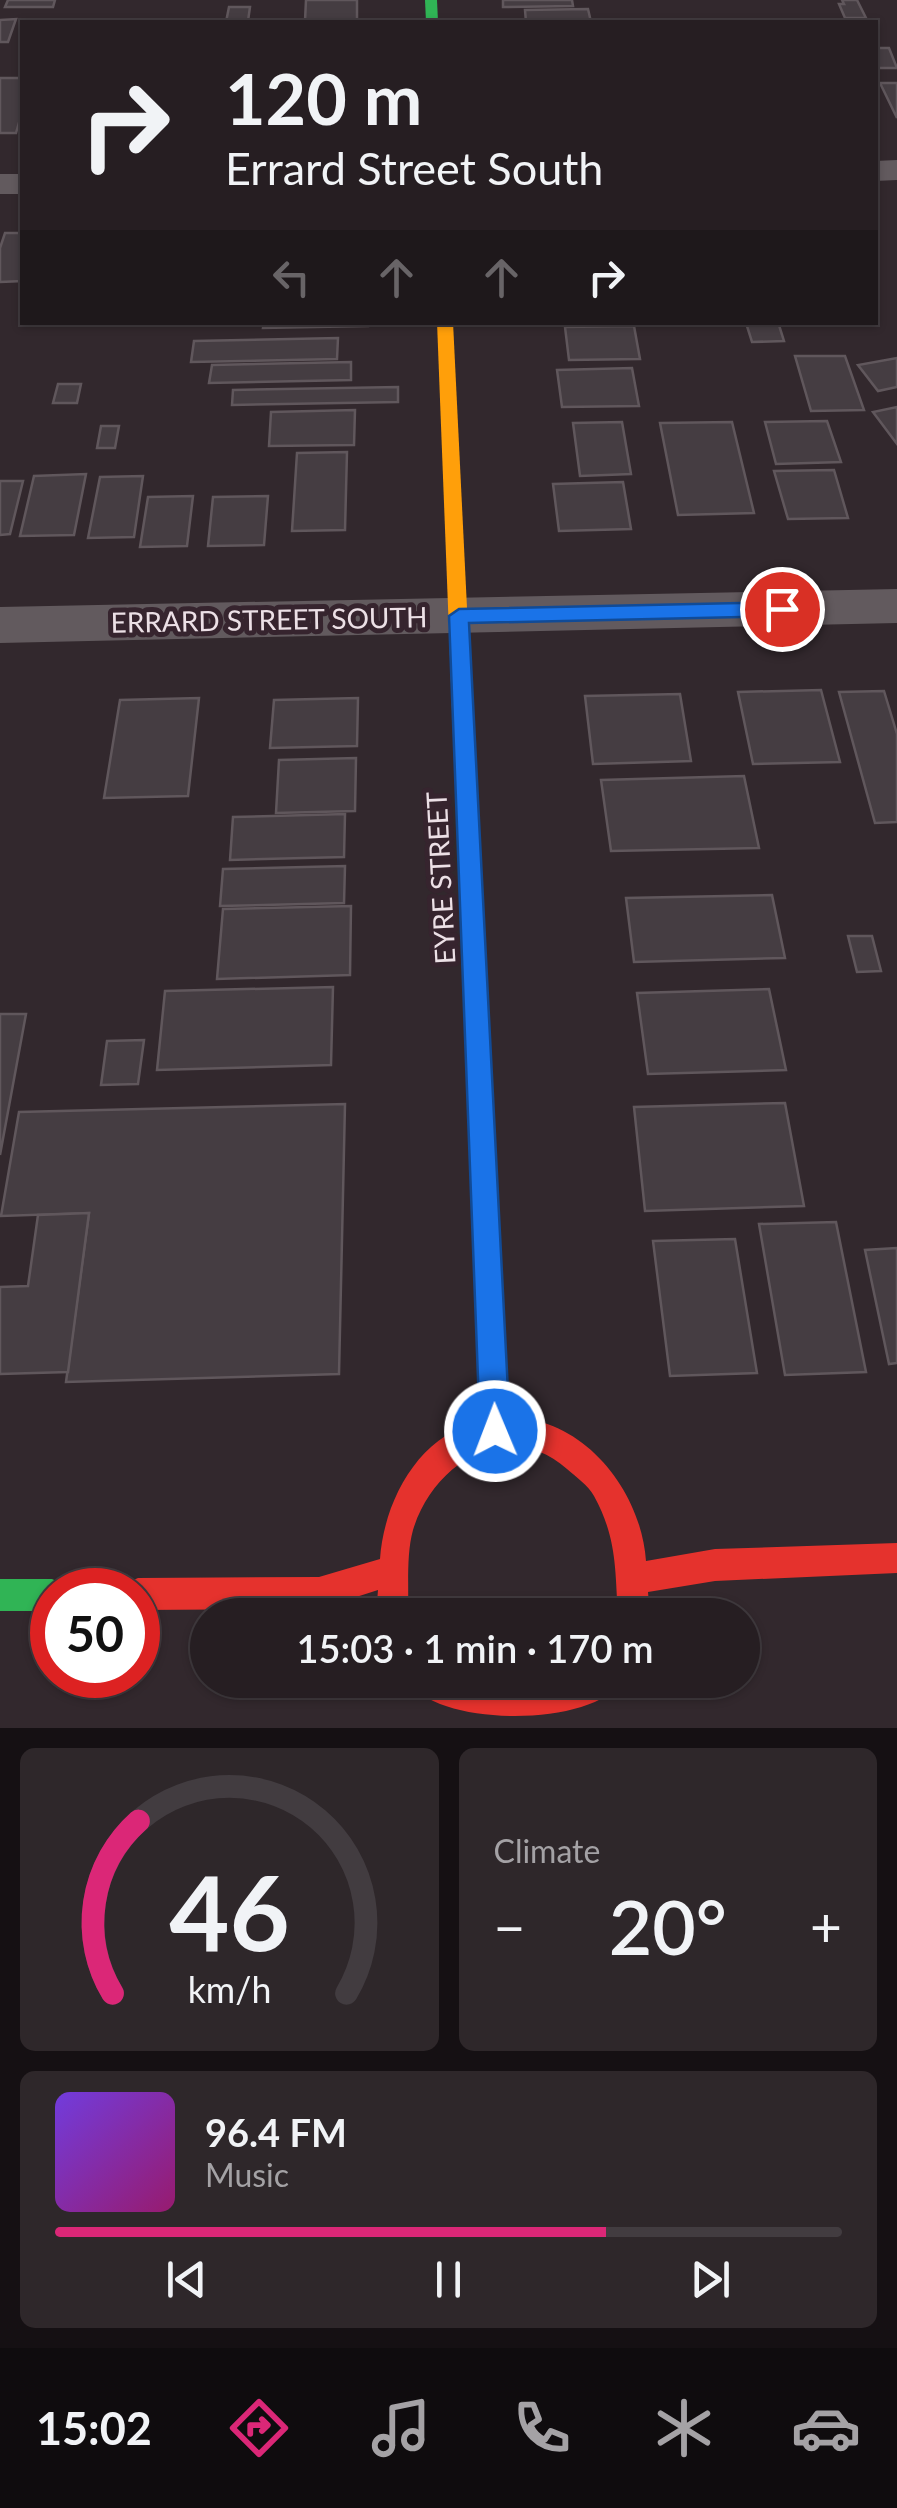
<!DOCTYPE html>
<html lang="en">
<head>
<meta charset="utf-8">
<style>
  body { margin:0; font-family:Lato,sans-serif; background:#2e272a; color:#f1f3f6; height:100vh; display:flex; flex-direction:column; font-size:38px; white-space:nowrap }
  * { box-sizing:border-box; margin:0 }
  p { font-size:32px; color:#a4a2a5 }
  .icon { flex:none; width:55px; height:55px; fill:none; stroke:currentColor; stroke-width:2; stroke-linecap:round; stroke-linejoin:round }
  .map { position:relative; height:1728px; overflow:hidden }
  .panel { display:flex; flex-direction:column; gap:20px; padding:20px; background:#151013; flex:1 }
  .panel>* { flex:none }
  .hud { position:absolute; left:20px; top:20px; width:858px; height:305px; border-radius:0px; box-shadow:0 2px 8px #0004,0 0 0 2px #423c40; background:#261e22; color:#f1f3f6; overflow:hidden }
  .speed { position:absolute; left:30px; top:1568px; display:flex; gap:20px; font-size:50px; font-weight:700; text-align:center }
  .speed>* { display:grid; place-content:center; width:130px; height:130px; border-radius:50%; background:#261e22; box-shadow:0 2px 8px #0004,0 0 0 2px #423c40; line-height:1 }
  .speed .limit { border:15px solid #d22; background:#fff; color:#111 }
  .pin { position:absolute; display:grid; place-items:center; width:85px; height:85px; color:#fff; margin:-42px; border:5px solid #fff; border-radius:50%; box-shadow:0 2px 10px #0007 }
  .me { position:absolute; width:110px; margin:-55px; rotate:359deg; stroke-linejoin:round; filter:drop-shadow(0 0 8px #0008) }
  .turn { display:flex; align-items:center; gap:35px; height:210px; padding:0 40px; font-size:45px }
  .turn .icon { width:130px; height:130px; stroke-width:2.5 }
  .turn b { display:block; font-size:70px; line-height:85px }
  .lanes { display:flex; align-items:center; height:95px; padding:0 40px; background:#0003; justify-content:center; gap:50px; direction:ltr }
  .lanes .off { opacity:.35 }
  .big { font-size:75px; font-weight:600; line-height:1.1 }
  .panel .tile { flex:1; display:flex; flex-direction:column; justify-content:center; gap:15px; min-width:0; padding:0 35px; border-radius:15px; background:#2e272a }
  .panel .dial { align-items:center; gap:0 }
  .dial svg { height:260px; overflow:visible; fill:none; stroke:#423c40; stroke-width:7; stroke-linecap:round; text-anchor:middle }
  .dial text { fill:#f1f3f6; stroke:none }
  .song { display:flex; align-items:center; gap:30px }
  .cover { width:120px; height:120px; border-radius:15px; background:linear-gradient(135deg,hsl(260 70% 55%),hsl(320 70% 35%)) }
  .played { height:10px; border-radius:5px; background:linear-gradient(90deg,#db2777 70%,#423c40 70%) }
  .keys { display:flex; justify-content:space-around; direction:ltr }
  .heat { display:flex; justify-content:space-between; align-items:center; font-size:55px; direction:ltr }
  .panel .tiles { flex:1; display:grid; gap:20px; grid-template-columns:1fr 1fr }
  .tile:last-child { grid-column:span 2 }
  .trip { position:absolute; left:190px; top:1598px; width:570px; height:100px; border-radius:50px; background:#261e22; box-shadow:0 2px 8px #0004,0 0 0 2px #423c40; font-weight:600; line-height:100px; text-align:center }
  .tabs { display:flex; height:160px; justify-content:space-around; align-items:center; background:#0f0c0e; color:#a4a2a5 }
  .tabs .icon { width:70px; height:70px }
  .tabs .selected { color:#db2777 }
  .tabs b { font-size:45px; color:#f1f3f6 }
  .map>svg:first-child { display:block }
  .building { fill:#453d42; stroke:#60575c; stroke-width:2.5 }
  .lines { fill:none; stroke-linecap:round; stroke-linejoin:round }
  .street { fill:#625a5e; fill-rule:evenodd }
  .fast { fill:#30b455; fill-rule:evenodd }
  .slow { fill:#ff9f0a; fill-rule:evenodd }
  .jam { fill:#e5322d; fill-rule:evenodd }
  .route { fill:#1a73e8; stroke:#114b97; stroke-width:2.5 }
  .labels { text-anchor:middle; stroke-width:10; stroke-linejoin:round; paint-order:stroke }
  .street-label { font-size:28px; fill:#ece0e6; stroke:#36242e }
</style>
</head>
<body>
<div class="map">
<svg width="897" height="1728" viewBox="0 0 897 1728">
  <rect width="100%" height="100%" fill="#32282d"/>
  <!-- building -->
  <g class="building">
    <path d="M 8,0 L 55,0 L 53,7 L 5,7 Z"/>
    <path d="M 306,0 L 357,0 L 357,20 L 305,21 Z"/>
    <path d="M 503,0 L 572,0 L 573,6 L 503,7 Z"/>
    <path d="M 842,0 L 857,0 L 866,18 L 845,18 L 839,4 L 844,4 Z"/>
    <path d="M 229,7 L 250,7 L 248,21 L 226,22 Z"/>
    <path d="M 588,9 L 591,22 L 526,22 L 525,10 Z"/>
    <path d="M 16,19 L 8,42 L 0,42 L 0,20 Z"/>
    <path d="M 875,48 L 889,48 L 897,68 L 875,68 Z"/>
    <path d="M 0,78 L 22,78 L 22,112 L 16,133 L 0,133 Z"/>
    <path d="M 880,83 L 897,83 L 897,118 Z"/>
    <path d="M 5,233 L 22,233 L 22,281 L 0,282 L 0,248 Z"/>
    <path d="M 264,322 L 368,322 L 368,326 L 263,328 Z"/>
    <path d="M 778,322 L 784,341 L 752,342 L 746,323 Z"/>
    <path d="M 634,326 L 640,359 L 569,360 L 565,327 Z"/>
    <path d="M 338,338 L 337,359 L 191,362 L 194,341 Z"/>
    <path d="M 795,356 L 845,356 L 864,410 L 811,411 Z"/>
    <path d="M 897,358 L 897,387 L 878,391 L 858,365 Z"/>
    <path d="M 351,362 L 351,380 L 209,383 L 212,365 Z"/>
    <path d="M 632,368 L 639,406 L 562,407 L 557,370 Z"/>
    <path d="M 58,384 L 81,384 L 77,403 L 53,403 Z"/>
    <path d="M 398,387 L 398,402 L 232,405 L 233,390 Z"/>
    <path d="M 897,407 L 897,444 L 873,412 Z"/>
    <path d="M 355,410 L 354,445 L 269,446 L 271,412 Z"/>
    <path d="M 827,421 L 841,462 L 776,464 L 765,422 Z"/>
    <path d="M 622,422 L 631,474 L 580,476 L 573,423 Z"/>
    <path d="M 732,422 L 754,513 L 678,515 L 660,423 Z"/>
    <path d="M 101,426 L 119,426 L 115,448 L 97,448 Z"/>
    <path d="M 347,452 L 345,530 L 292,531 L 297,453 Z"/>
    <path d="M 834,470 L 848,518 L 788,519 L 774,471 Z"/>
    <path d="M 86,474 L 74,535 L 20,536 L 34,476 Z"/>
    <path d="M 143,476 L 134,537 L 88,538 L 100,477 Z"/>
    <path d="M 0,481 L 23,481 L 10,534 L 0,535 Z"/>
    <path d="M 623,482 L 631,529 L 559,531 L 553,484 Z"/>
    <path d="M 193,496 L 187,546 L 140,547 L 148,497 Z"/>
    <path d="M 268,496 L 264,545 L 208,546 L 213,497 Z"/>
    <path d="M 821,690 L 840,762 L 753,764 L 738,692 Z"/>
    <path d="M 884,691 L 897,734 L 897,822 L 875,823 L 839,692 Z"/>
    <path d="M 680,694 L 691,761 L 593,764 L 585,696 Z"/>
    <path d="M 199,698 L 188,796 L 104,798 L 120,700 Z"/>
    <path d="M 358,698 L 357,746 L 270,748 L 274,700 Z"/>
    <path d="M 356,758 L 355,811 L 276,813 L 279,760 Z"/>
    <path d="M 744,776 L 759,848 L 611,851 L 601,780 Z"/>
    <path d="M 345,814 L 344,857 L 230,860 L 233,817 Z"/>
    <path d="M 345,866 L 344,903 L 220,906 L 223,869 Z"/>
    <path d="M 772,895 L 785,958 L 634,962 L 626,898 Z"/>
    <path d="M 351,906 L 350,975 L 217,979 L 223,909 Z"/>
    <path d="M 848,936 L 872,936 L 881,971 L 857,972 Z"/>
    <path d="M 333,987 L 331,1065 L 157,1070 L 165,991 Z"/>
    <path d="M 769,989 L 786,1070 L 648,1074 L 637,993 Z"/>
    <path d="M 0,1014 L 26,1014 L 0,1155 Z"/>
    <path d="M 144,1040 L 138,1084 L 101,1085 L 107,1041 Z"/>
    <path d="M 785,1103 L 804,1206 L 645,1211 L 634,1107 Z"/>
    <path d="M 345,1104 L 339,1374 L 66,1382 L 89,1213 L 1,1216 L 19,1112 Z"/>
    <path d="M 89,1213 L 68,1372 L 0,1374 L 0,1287 L 28,1286 L 38,1215 Z"/>
    <path d="M 836,1222 L 866,1372 L 785,1375 L 759,1224 Z"/>
    <path d="M 735,1239 L 757,1373 L 670,1376 L 653,1241 Z"/>
    <path d="M 897,1248 L 897,1363 L 889,1364 L 865,1250 Z"/>
  </g>
  <g class="lines">
    <!-- street -->
    <g class="street">
      <path d="M 897,160 L 897,180 L 875,181 L 875,161 Z"/>
      <rect x="0" y="174" width="22" height="20"/>
      <path d="M 897,589 L 897,623 L 0,643 L 0,607 Z"/>
    </g>
    <!-- fast -->
    <g class="fast">
      <path d="M 425,0 L 437,0 L 438,22 L 426,22 Z"/>
      <path d="M 0,1579 L 52,1579 L 63,1584 L 66,1590 L 52,1590 L 52,1611 L 0,1611 Z"/>
    </g>
    <!-- slow -->
    <path class="slow" d="M 437,322 L 453,322 L 472,710 L 462,718 L 452,710 Z"/>
    <!-- jam -->
    <g class="jam">
      <path d="M 462,702 L 472,710 L 509,1417 C 584,1418 641,1490 646,1561 L 715,1549 L 897,1543 L 897,1573 L 715,1581 L 648,1592 L 650,1615 L 618,1615 C 615,1569 617,1538 594,1496 C 588,1485 576,1477 567,1469 C 507,1416 433,1464 413,1530 C 406,1555 409,1589 408,1615 L 376,1615 L 378,1590 L 319,1609 L 138,1610 L 138,1590 L 124,1590 L 127,1583 L 138,1578 L 319,1577 L 380,1559 C 384,1501 419,1434 480,1422 L 452,710 Z"/>
      <path d="M 408,1680 L 453,1680 L 472,1690 L 515,1697 L 558,1690 L 577,1680 L 622,1680 C 596,1728 434,1728 408,1680 Z"/>
    </g>
  </g>
  <!-- route -->
  <path class="route" d="M 782,602 L 792,609 L 782,616 L 469,623 L 510,1431 L 506,1441 L 495,1446 L 484,1441 L 480,1431 L 449,616 L 459,609 Z"/>
  <g class="labels">
    <!-- street labels -->
    <g class="street-label">
      <text transform="translate(269 620) rotate(-1)" y="10">ERRARD STREET SOUTH</text>
      <text transform="translate(441 878) rotate(-93)" y="10">EYRE STREET</text>
    </g>
  </g>
</svg>
<div class="speed"><div class="limit">50</div></div>
<div class="pin" style="left:782px;top:609px;background:#d93025"><svg class="icon" aria-label="arrive" viewBox="0 0 24 24"><path d="M6 21V4h12l-3 4 3 4H6"/></svg></div>
<svg class="me" style="left:495px;top:1431px" viewBox="-20 -20 40 40"><circle r="17" fill="#1a73e8" stroke="#fff" stroke-width="3"/><path d="M0-11L8 9 0 5-8 9z" fill="#fff"/></svg>
<div class="trip">15:03 · 1 min · 170 m</div>
<div class="hud">
<div class="turn"><svg class="icon" aria-label="right" viewBox="0 0 24 24"><path d="M7 20v-9h11M14 6l5 5-5 5"/></svg><div><b>120 m</b>Errard Street South</div></div>
<div class="lanes"><svg class="icon off" aria-label="left" viewBox="0 0 24 24"><path d="M17 20v-9H6M10 6l-5 5 5 5"/></svg><svg class="icon off" aria-label="ahead" viewBox="0 0 24 24"><path d="M12 20V5M6 11l6-6 6 6"/></svg><svg class="icon off" aria-label="ahead" viewBox="0 0 24 24"><path d="M12 20V5M6 11l6-6 6 6"/></svg><svg class="icon" aria-label="right" viewBox="0 0 24 24"><path d="M7 20v-9h11M14 6l5 5-5 5"/></svg></div>
</div>
</div>
<section class="panel">
<div class="tiles">
<div class="tile dial"><svg viewBox="0 0 100 80">
<path d="M14 69A42 42 0 1 1 86 69"/>
<path d="M14 69A42 42 0 0 1 22 16" stroke="#db2777"/>
<text x="50" y="56" font-size="32" font-weight="700">46</text>
<text x="50" y="72" font-size="11">km/h</text>
</svg></div>
<div class="tile"><p>Climate</p>
<div class="heat"><a>−</a><b class="big">20°</b><a>+</a></div>
</div>
<div class="tile">
<div class="song"><i class="cover"></i><div><b>96.4 FM</b><p>Music</p></div></div>
<div class="played"></div>
<div class="keys"><svg class="icon" aria-label="previous" viewBox="0 0 24 24"><path d="M18 5L8 12l10 7zM5 5v14"/></svg><svg class="icon" aria-label="pause" viewBox="0 0 24 24"><path d="M8 5v14M16 5v14"/></svg><svg class="icon" aria-label="next" viewBox="0 0 24 24"><path d="M6 5l10 7-10 7zM19 5v14"/></svg></div>
</div>
</div>
</section>
<nav class="tabs">
<b>15:02</b>
<svg class="icon selected" aria-label="directions" viewBox="0 0 24 24"><path d="M12 3l9 9-9 9-9-9zM9 14v-3h6M13 9l2 2-2 2"/></svg>
<svg class="icon" aria-label="music" viewBox="0 0 24 24"><path d="M9 18V5l10-2v13"/><circle cx="6" cy="18" r="3"/><circle cx="16" cy="16" r="3"/></svg>
<svg class="icon" aria-label="phone" viewBox="0 0 24 24"><path d="M5 4h4l2 5-3 2q2 4 5 5l2-3 5 2v4C11 20 4 13 5 4z"/></svg>
<svg class="icon" aria-label="climate" viewBox="0 0 24 24"><path d="M12 3v18M4 7l16 10M4 17L20 7"/></svg>
<svg class="icon" aria-label="car" viewBox="0 0 24 24"><path d="M5 17H2v-5l4-1 3-4h7l3 4 3 1v5h-3M9 17h6M6 11h13"/><circle cx="7" cy="17" r="2"/><circle cx="17" cy="17" r="2"/></svg>
</nav>
</body>
</html>
